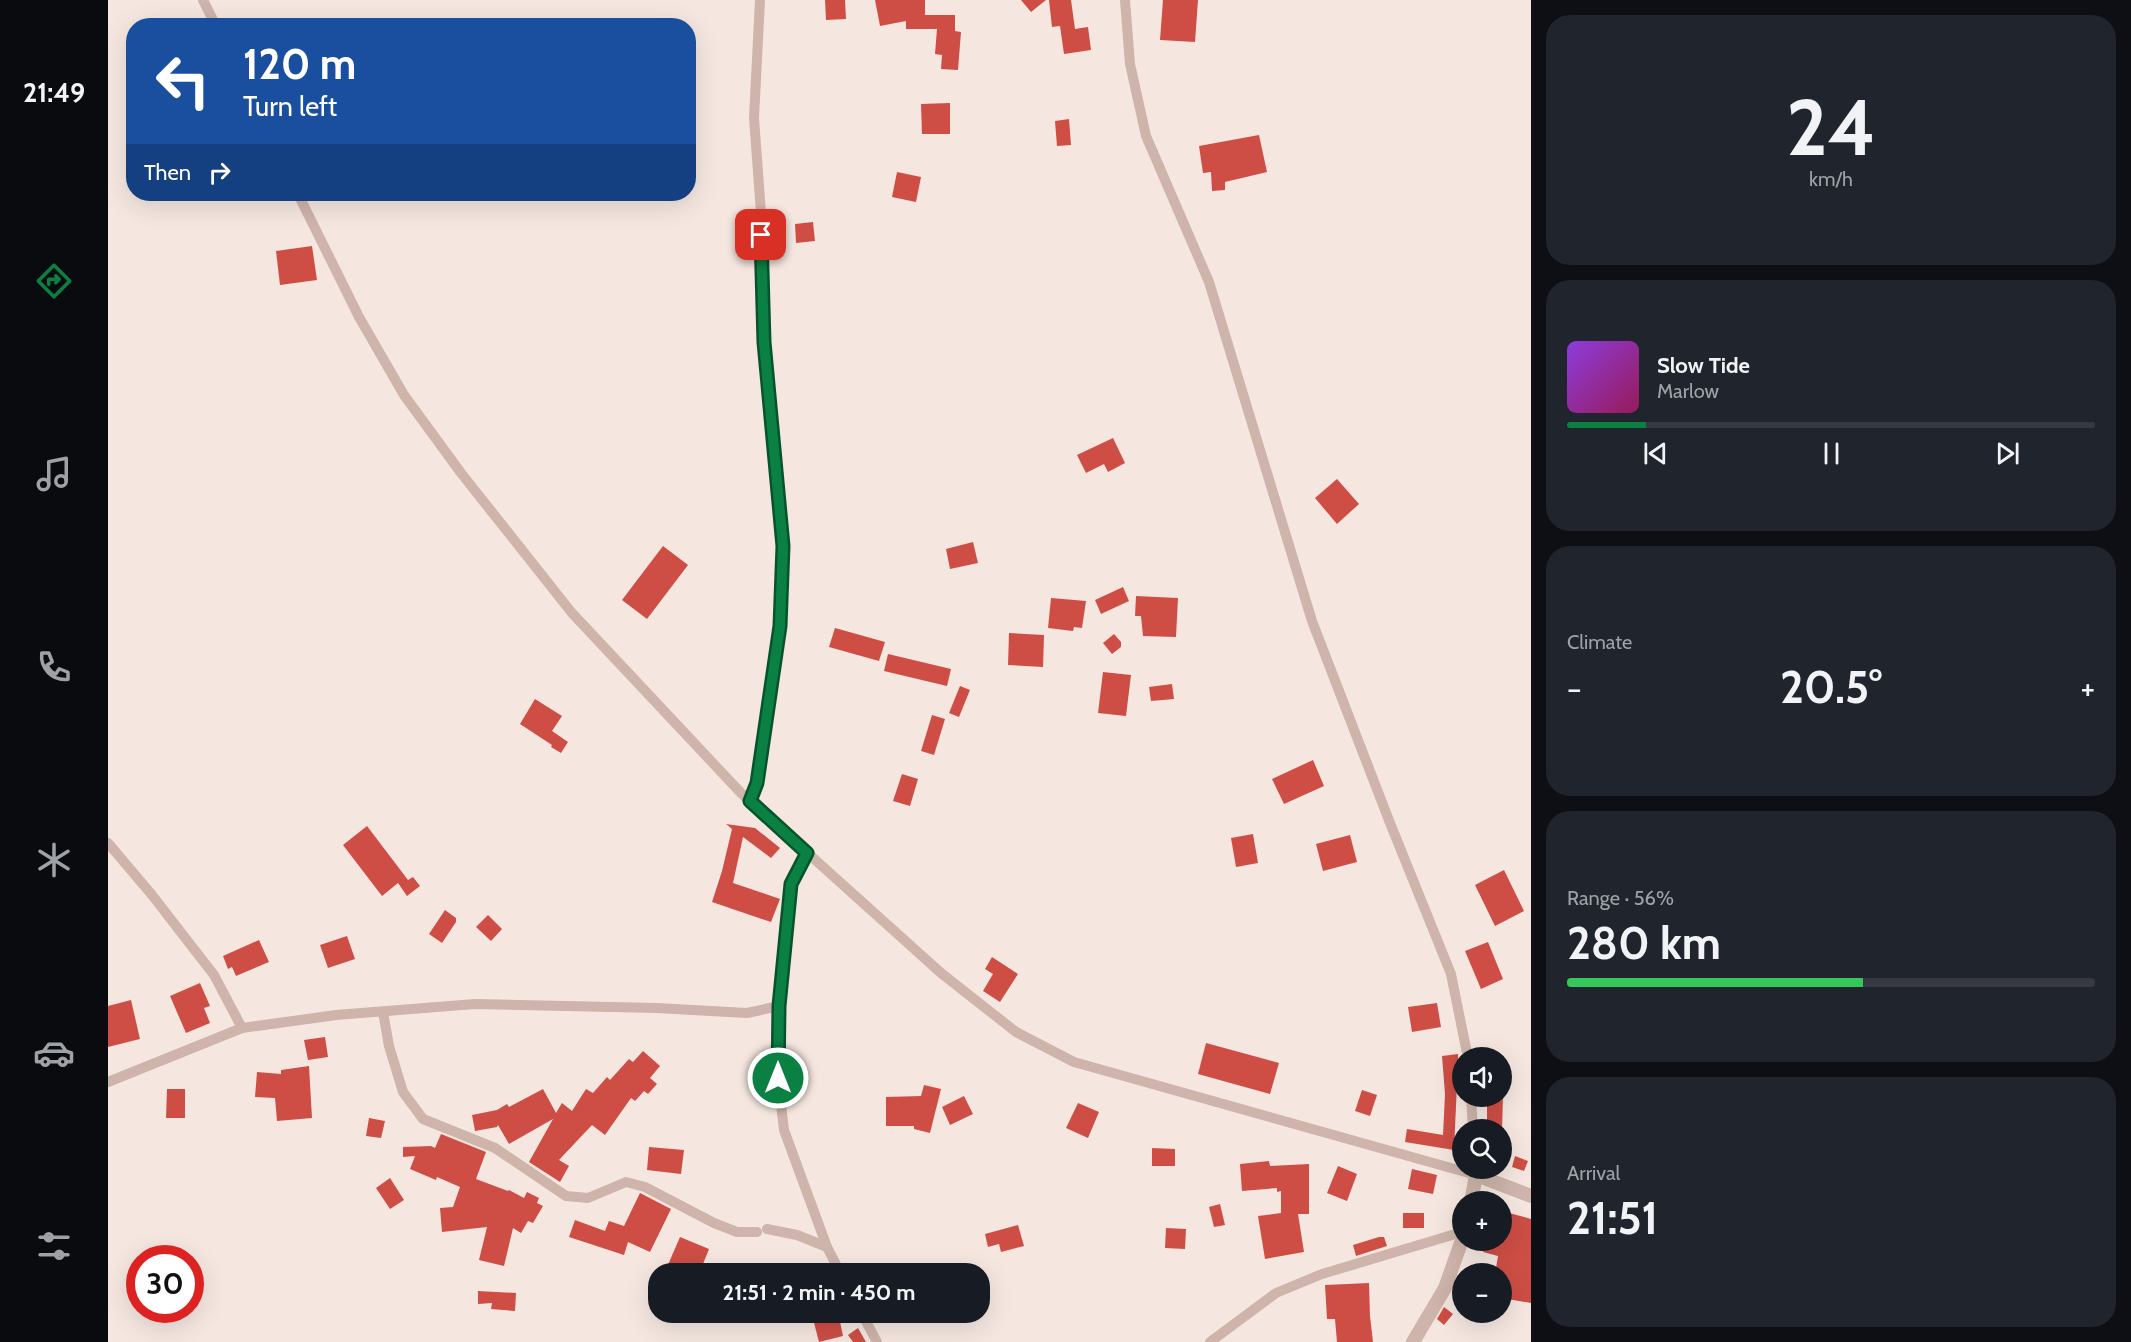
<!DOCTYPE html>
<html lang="en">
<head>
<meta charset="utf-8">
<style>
  body { margin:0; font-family:Cabin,sans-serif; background:#20242c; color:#f1f3f6; height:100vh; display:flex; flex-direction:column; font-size:22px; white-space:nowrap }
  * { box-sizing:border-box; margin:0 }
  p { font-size:20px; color:#9ea1a6 }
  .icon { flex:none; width:33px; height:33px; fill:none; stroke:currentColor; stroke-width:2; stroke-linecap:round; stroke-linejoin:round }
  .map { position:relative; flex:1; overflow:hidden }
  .panel { display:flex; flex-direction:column; gap:15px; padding:15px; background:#0d0f14; width:600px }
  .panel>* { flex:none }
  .top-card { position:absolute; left:18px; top:18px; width:570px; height:183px; border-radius:24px; box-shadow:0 6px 24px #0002; background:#1a4fa0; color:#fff; overflow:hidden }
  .fabs { position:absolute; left:1344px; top:1047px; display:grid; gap:12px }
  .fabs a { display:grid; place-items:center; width:60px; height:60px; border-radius:50%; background:#171b24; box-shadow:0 6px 24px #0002; font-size:30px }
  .speed { position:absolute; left:18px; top:1245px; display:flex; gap:12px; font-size:30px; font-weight:700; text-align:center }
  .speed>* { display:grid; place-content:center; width:78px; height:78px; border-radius:50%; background:#171b24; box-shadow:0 6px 24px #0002; line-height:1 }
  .speed .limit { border:9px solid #d22; background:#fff; color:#111 }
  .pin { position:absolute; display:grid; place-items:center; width:51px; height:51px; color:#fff; margin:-26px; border-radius:12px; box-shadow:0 3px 9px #0006 }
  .me { position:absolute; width:66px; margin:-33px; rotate:0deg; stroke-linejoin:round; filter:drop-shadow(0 0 4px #0008) }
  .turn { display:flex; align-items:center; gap:21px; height:126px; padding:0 18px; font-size:27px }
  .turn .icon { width:78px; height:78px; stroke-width:2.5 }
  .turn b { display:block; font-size:42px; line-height:51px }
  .then { display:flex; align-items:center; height:57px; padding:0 18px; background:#0003; gap:12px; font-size:22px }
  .big { font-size:45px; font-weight:800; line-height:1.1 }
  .panel .tile { flex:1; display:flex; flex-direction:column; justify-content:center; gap:9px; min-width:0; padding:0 21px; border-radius:24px; background:#20242c }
  .panel .dial { align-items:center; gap:0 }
  .dial b { font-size:78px; line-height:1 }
  .song { display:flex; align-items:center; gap:18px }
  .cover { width:72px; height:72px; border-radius:9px; background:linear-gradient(135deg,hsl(270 70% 55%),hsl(330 70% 35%)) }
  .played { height:6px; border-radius:3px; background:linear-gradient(90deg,#0b8043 15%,#363941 15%) }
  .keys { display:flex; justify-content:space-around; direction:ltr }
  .heat { display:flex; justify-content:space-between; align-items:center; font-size:33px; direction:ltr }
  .charge { height:9px; border-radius:4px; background:linear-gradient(90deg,#34c759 56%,#363941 0) }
  .trip { position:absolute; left:540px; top:1263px; width:342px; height:60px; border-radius:24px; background:#171b24; box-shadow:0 6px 24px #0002; font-weight:800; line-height:60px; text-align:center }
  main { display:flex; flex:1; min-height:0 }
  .menu { display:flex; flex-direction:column; width:108px; justify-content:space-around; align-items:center; background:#090b0e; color:#9ea1a6 }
  .menu .icon { width:42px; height:42px }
  .menu .selected { color:#0b8043 }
  .menu b { font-size:27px; color:#f1f3f6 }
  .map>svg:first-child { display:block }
  .building { fill:#ce4e45 }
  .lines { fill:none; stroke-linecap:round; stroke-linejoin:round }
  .minor { stroke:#ceb4aa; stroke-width:10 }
  .tertiary { stroke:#ceb4aa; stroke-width:14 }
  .route-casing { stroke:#07532c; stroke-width:15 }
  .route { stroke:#0b8043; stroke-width:10 }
</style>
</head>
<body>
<main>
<nav class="menu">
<b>21:49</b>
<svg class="icon selected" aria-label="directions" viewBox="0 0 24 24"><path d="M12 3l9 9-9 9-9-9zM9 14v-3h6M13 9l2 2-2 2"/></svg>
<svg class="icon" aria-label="music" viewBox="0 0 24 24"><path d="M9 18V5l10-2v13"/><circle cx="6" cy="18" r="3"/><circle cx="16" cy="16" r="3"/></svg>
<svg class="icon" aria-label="phone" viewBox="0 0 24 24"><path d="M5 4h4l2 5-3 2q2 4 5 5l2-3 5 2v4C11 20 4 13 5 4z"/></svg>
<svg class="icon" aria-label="climate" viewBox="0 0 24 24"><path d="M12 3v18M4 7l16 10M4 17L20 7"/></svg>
<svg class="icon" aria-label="car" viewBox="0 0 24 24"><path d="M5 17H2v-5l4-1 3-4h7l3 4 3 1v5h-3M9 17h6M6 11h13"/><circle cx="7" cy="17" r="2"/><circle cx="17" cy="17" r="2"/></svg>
<svg class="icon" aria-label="filters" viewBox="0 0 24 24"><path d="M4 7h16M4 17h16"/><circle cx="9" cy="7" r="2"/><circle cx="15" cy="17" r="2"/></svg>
</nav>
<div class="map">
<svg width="1423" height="1342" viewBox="0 0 1423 1342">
  <rect width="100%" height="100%" fill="#f5e7e0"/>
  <!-- building -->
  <g class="building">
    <path d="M 717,0 L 737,0 L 738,19 L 718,20 Z"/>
    <path d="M 767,0 L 817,0 L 817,15 L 847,15 L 847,31 L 853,32 L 850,70 L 833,69 L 834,55 L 827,54 L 829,29 L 798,29 L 798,21 L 772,26 Z"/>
    <path d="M 913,0 L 938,0 L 923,12 Z"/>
    <path d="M 941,0 L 963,0 L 967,29 L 980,27 L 983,50 L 956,54 L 952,26 L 944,27 Z"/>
    <path d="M 1055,0 L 1090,0 L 1087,42 L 1052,40 Z"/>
    <path d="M 842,103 L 842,134 L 814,134 L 813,104 Z"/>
    <path d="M 961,119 L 963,145 L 949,146 L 947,121 Z"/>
    <path d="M 1151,135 L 1159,172 L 1117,182 L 1117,190 L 1104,191 L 1103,172 L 1095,173 L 1091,146 Z"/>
    <path d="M 789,172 L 813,177 L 808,202 L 784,197 Z"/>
    <path d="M 705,222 L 707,241 L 688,243 L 687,224 Z"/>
    <path d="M 204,246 L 209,280 L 172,285 L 168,251 Z"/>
    <path d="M 1005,438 L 1017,463 L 1000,472 L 996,464 L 978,473 L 969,455 Z"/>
    <path d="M 1229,479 L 1251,504 L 1229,524 L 1207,498 Z"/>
    <path d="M 865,542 L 870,563 L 842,569 L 838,549 Z"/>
    <path d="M 555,546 L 580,565 L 539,619 L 514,600 Z"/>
    <path d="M 1015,587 L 1021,601 L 993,614 L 987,600 Z"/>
    <path d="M 1028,596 L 1070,598 L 1068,637 L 1035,636 L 1033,616 L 1027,616 Z"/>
    <path d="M 943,598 L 978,601 L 974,628 L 966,627 L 965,631 L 940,628 Z"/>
    <path d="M 727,628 L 777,642 L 771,661 L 721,647 Z"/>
    <path d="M 901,633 L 936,635 L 935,667 L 900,665 Z"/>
    <path d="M 1006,634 L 1013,642 L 1013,647 L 1004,654 L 995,643 Z"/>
    <path d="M 780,654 L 843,669 L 839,686 L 776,671 Z"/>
    <path d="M 995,672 L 1023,675 L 1018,716 L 990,713 Z"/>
    <path d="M 1064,684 L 1066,699 L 1043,701 L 1041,687 Z"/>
    <path d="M 852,686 L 862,690 L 851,717 L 841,713 Z"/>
    <path d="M 427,699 L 454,716 L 444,731 L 460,742 L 453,753 L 443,747 L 444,745 L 412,724 Z"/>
    <path d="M 824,715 L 837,719 L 826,755 L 813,751 Z"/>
    <path d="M 1205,760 L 1216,786 L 1176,804 L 1164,779 Z"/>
    <path d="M 794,774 L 810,779 L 802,806 L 785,801 Z"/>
    <path d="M 618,824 L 647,828 L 672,848 L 663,858 L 635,837 L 625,883 L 672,899 L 663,922 L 604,902 L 614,871 L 624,829 Z"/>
    <path d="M 259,826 L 300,880 L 305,877 L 312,886 L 299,896 L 290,883 L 274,896 L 235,845 Z"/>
    <path d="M 1145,834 L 1150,863 L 1128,867 L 1123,838 Z"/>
    <path d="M 1242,835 L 1249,862 L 1215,871 L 1208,844 Z"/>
    <path d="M 1396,870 L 1416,911 L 1387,926 L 1367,885 Z"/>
    <path d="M 337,910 L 348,918 L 348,922 L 334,943 L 321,934 Z"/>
    <path d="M 380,915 L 394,929 L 383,941 L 368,927 Z"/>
    <path d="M 239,936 L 247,959 L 220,968 L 212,945 Z"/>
    <path d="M 151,940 L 161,962 L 128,976 L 124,967 L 120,969 L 115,956 Z"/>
    <path d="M 1380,942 L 1395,979 L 1373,989 L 1357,951 Z"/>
    <path d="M 884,957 L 910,974 L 892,1002 L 875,991 L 885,974 L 877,969 Z"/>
    <path d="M 92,983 L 102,1006 L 96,1008 L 102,1023 L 78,1033 L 62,996 Z"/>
    <path d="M 23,1000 L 32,1039 L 0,1047 L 0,1006 Z"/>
    <path d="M 1329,1003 L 1333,1027 L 1304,1032 L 1300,1007 Z"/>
    <path d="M 217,1037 L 220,1057 L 200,1060 L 196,1040 Z"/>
    <path d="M 1098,1043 L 1171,1063 L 1162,1094 L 1090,1074 Z"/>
    <path d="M 535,1051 L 552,1066 L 542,1078 L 549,1084 L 540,1094 L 536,1091 L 527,1101 L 523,1098 L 497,1135 L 484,1125 L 451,1160 L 461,1166 L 452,1182 L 421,1162 L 445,1119 L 401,1144 L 390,1125 L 389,1127 L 367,1131 L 364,1115 L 389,1110 L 399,1104 L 401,1107 L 435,1089 L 448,1113 L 454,1103 L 464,1111 L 478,1089 L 485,1093 L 499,1077 L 502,1080 L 521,1059 L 525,1062 Z"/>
    <path d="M 1350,1054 L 1351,1084 L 1349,1084 L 1346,1150 L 1297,1142 L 1299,1129 L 1335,1135 L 1337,1094 L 1334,1056 Z"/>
    <path d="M 201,1066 L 204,1118 L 169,1121 L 167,1098 L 147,1097 L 149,1072 L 173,1074 L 173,1070 Z"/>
    <path d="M 816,1085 L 833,1089 L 822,1133 L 806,1129 L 806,1126 L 778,1126 L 778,1097 L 813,1096 Z"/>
    <path d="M 59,1089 L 77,1089 L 77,1118 L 58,1118 Z"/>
    <path d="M 1254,1090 L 1269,1095 L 1262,1116 L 1247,1111 Z"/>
    <path d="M 856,1096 L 865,1114 L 842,1125 L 834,1107 Z"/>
    <path d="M 1379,1096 L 1395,1096 L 1394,1130 L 1379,1130 Z"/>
    <path d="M 970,1103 L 991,1112 L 980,1138 L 958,1128 Z"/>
    <path d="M 261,1118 L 277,1121 L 273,1138 L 258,1136 Z"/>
    <path d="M 333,1134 L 378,1152 L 368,1179 L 400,1191 L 401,1190 L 416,1198 L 419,1192 L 431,1198 L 429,1203 L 435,1206 L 425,1223 L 420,1221 L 413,1233 L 405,1228 L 396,1266 L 371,1260 L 379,1227 L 334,1232 L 332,1208 L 345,1207 L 352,1187 L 329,1177 L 328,1180 L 302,1169 L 307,1156 L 295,1157 L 295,1147 L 323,1146 L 327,1148 Z"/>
    <path d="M 541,1147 L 576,1150 L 573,1174 L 539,1170 Z"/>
    <path d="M 1044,1148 L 1067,1149 L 1067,1166 L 1044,1166 Z"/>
    <path d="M 1407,1156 L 1420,1161 L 1416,1171 L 1404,1167 Z"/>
    <path d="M 1161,1161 L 1162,1166 L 1201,1164 L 1201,1214 L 1190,1214 L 1196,1252 L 1157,1259 L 1150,1216 L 1173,1213 L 1173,1191 L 1169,1192 L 1169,1188 L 1134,1191 L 1132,1164 Z"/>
    <path d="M 1230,1166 L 1249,1174 L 1239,1201 L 1219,1193 Z"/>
    <path d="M 1304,1169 L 1329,1175 L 1325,1194 L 1300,1189 Z"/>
    <path d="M 282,1178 L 296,1200 L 282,1209 L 268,1188 Z"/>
    <path d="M 532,1193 L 563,1209 L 542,1252 L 520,1242 L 516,1255 L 461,1237 L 467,1220 L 497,1231 L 501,1221 L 516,1226 Z"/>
    <path d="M 1112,1204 L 1117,1225 L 1106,1227 L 1101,1207 Z"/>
    <path d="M 1394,1211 L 1423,1219 L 1423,1303 L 1394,1298 L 1394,1274 L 1387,1274 L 1390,1256 L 1375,1252 L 1378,1240 L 1394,1240 Z"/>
    <rect x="1295" y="1213" width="21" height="15"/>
    <path d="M 910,1225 L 916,1246 L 893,1252 L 891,1244 L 880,1247 L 877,1234 Z"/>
    <path d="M 1058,1228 L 1078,1229 L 1077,1249 L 1057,1248 Z"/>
    <path d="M 572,1237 L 601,1249 L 591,1274 L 556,1274 Z"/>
    <path d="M 1271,1237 L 1276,1237 L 1279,1246 L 1248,1256 L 1245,1245 Z"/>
    <path d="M 1261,1283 L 1262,1316 L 1265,1342 L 1229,1342 L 1227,1319 L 1219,1319 L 1217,1285 Z"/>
    <path d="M 370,1291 L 408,1293 L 407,1311 L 383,1309 L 384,1303 L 370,1304 Z"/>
    <path d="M 1336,1307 L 1345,1314 L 1336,1325 L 1329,1319 Z"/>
    <path d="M 713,1312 L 730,1312 L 735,1336 L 711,1342 L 704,1315 Z"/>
    <path d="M 750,1328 L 758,1342 L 745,1342 L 740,1335 Z"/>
  </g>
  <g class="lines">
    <!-- minor -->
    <g class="minor">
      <path d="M 95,0 L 108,26"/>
      <path d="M 1017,0 L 1022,64 L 1038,136 L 1101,282 L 1204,621 L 1282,823 L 1343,974 L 1360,1058"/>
      <path d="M 190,194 L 251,317 L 296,395 L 353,473 L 464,613 L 633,793 L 833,973 L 908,1032 L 966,1062 L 1368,1175 L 1368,1168"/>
      <path d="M 642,801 L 649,783 L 672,626 L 675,546 L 656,342 L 653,213 L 646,118 L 652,0"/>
      <path d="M 0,843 L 44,895 L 106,975 L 134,1028"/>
      <path d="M 671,1006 L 670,1079 L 676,1130 L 719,1247 L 733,1274"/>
      <path d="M 275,1012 L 281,1046 L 295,1092 L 315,1119 L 387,1148 L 458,1196 L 480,1198 L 518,1182 L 537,1187 L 606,1223 L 629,1232 L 649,1232"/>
      <path d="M 0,1082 L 134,1028 L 228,1015 L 367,1004 L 549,1008 L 639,1013 L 671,1006 L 683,884 L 699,853"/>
      <path d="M 1363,1096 L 1365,1130"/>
      <path d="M 659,1229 L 689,1235 L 719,1247"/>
      <path d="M 753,1312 L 769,1342"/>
      <path d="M 1102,1342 L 1168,1293 L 1214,1274 L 1354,1232"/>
    </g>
    <!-- tertiary -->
    <g class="tertiary">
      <path d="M 1363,1202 L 1368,1175 L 1423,1196"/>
      <path d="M 1305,1342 L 1337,1288 L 1354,1240"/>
    </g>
  </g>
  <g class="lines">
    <!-- route casing -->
    <g class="route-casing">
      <path id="route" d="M 653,235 L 656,342 L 675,546 L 672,626 L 649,783 L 642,801 L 699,853 L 683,884 L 671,1006 L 670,1078"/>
    </g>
    <!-- route -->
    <use href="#route" class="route"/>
  </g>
</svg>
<div class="fabs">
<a><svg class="icon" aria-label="sound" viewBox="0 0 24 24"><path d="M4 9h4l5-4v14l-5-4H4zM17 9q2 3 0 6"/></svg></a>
<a><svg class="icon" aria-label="search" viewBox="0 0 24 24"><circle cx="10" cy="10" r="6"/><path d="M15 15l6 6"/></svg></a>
<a>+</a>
<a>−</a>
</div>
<div class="speed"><div class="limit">30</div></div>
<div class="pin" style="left:653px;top:235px;background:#d93025"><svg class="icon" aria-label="arrive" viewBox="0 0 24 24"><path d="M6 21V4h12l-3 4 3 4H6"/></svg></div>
<svg class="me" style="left:670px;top:1078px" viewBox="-20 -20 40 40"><circle r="17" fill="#0b8043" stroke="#fff" stroke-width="3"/><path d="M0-11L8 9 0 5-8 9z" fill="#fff"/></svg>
<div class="trip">21:51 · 2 min · 450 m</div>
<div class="top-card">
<div class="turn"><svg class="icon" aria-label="left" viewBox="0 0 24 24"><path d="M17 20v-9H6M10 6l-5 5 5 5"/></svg><div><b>120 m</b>Turn left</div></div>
<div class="then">Then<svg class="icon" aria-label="right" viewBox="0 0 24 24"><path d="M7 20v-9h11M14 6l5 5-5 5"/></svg></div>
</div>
</div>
<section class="panel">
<div class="tile dial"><b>24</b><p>km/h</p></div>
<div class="tile">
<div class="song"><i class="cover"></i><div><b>Slow Tide</b><p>Marlow</p></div></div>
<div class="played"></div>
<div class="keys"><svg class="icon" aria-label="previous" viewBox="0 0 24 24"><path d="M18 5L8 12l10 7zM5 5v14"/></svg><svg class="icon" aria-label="pause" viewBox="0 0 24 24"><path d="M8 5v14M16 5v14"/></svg><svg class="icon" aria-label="next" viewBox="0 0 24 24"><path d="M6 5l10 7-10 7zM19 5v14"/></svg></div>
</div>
<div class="tile"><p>Climate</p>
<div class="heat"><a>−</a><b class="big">20.5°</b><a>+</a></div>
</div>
<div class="tile"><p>Range · 56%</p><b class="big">280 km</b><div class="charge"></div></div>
<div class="tile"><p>Arrival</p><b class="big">21:51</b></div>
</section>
</main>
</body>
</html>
